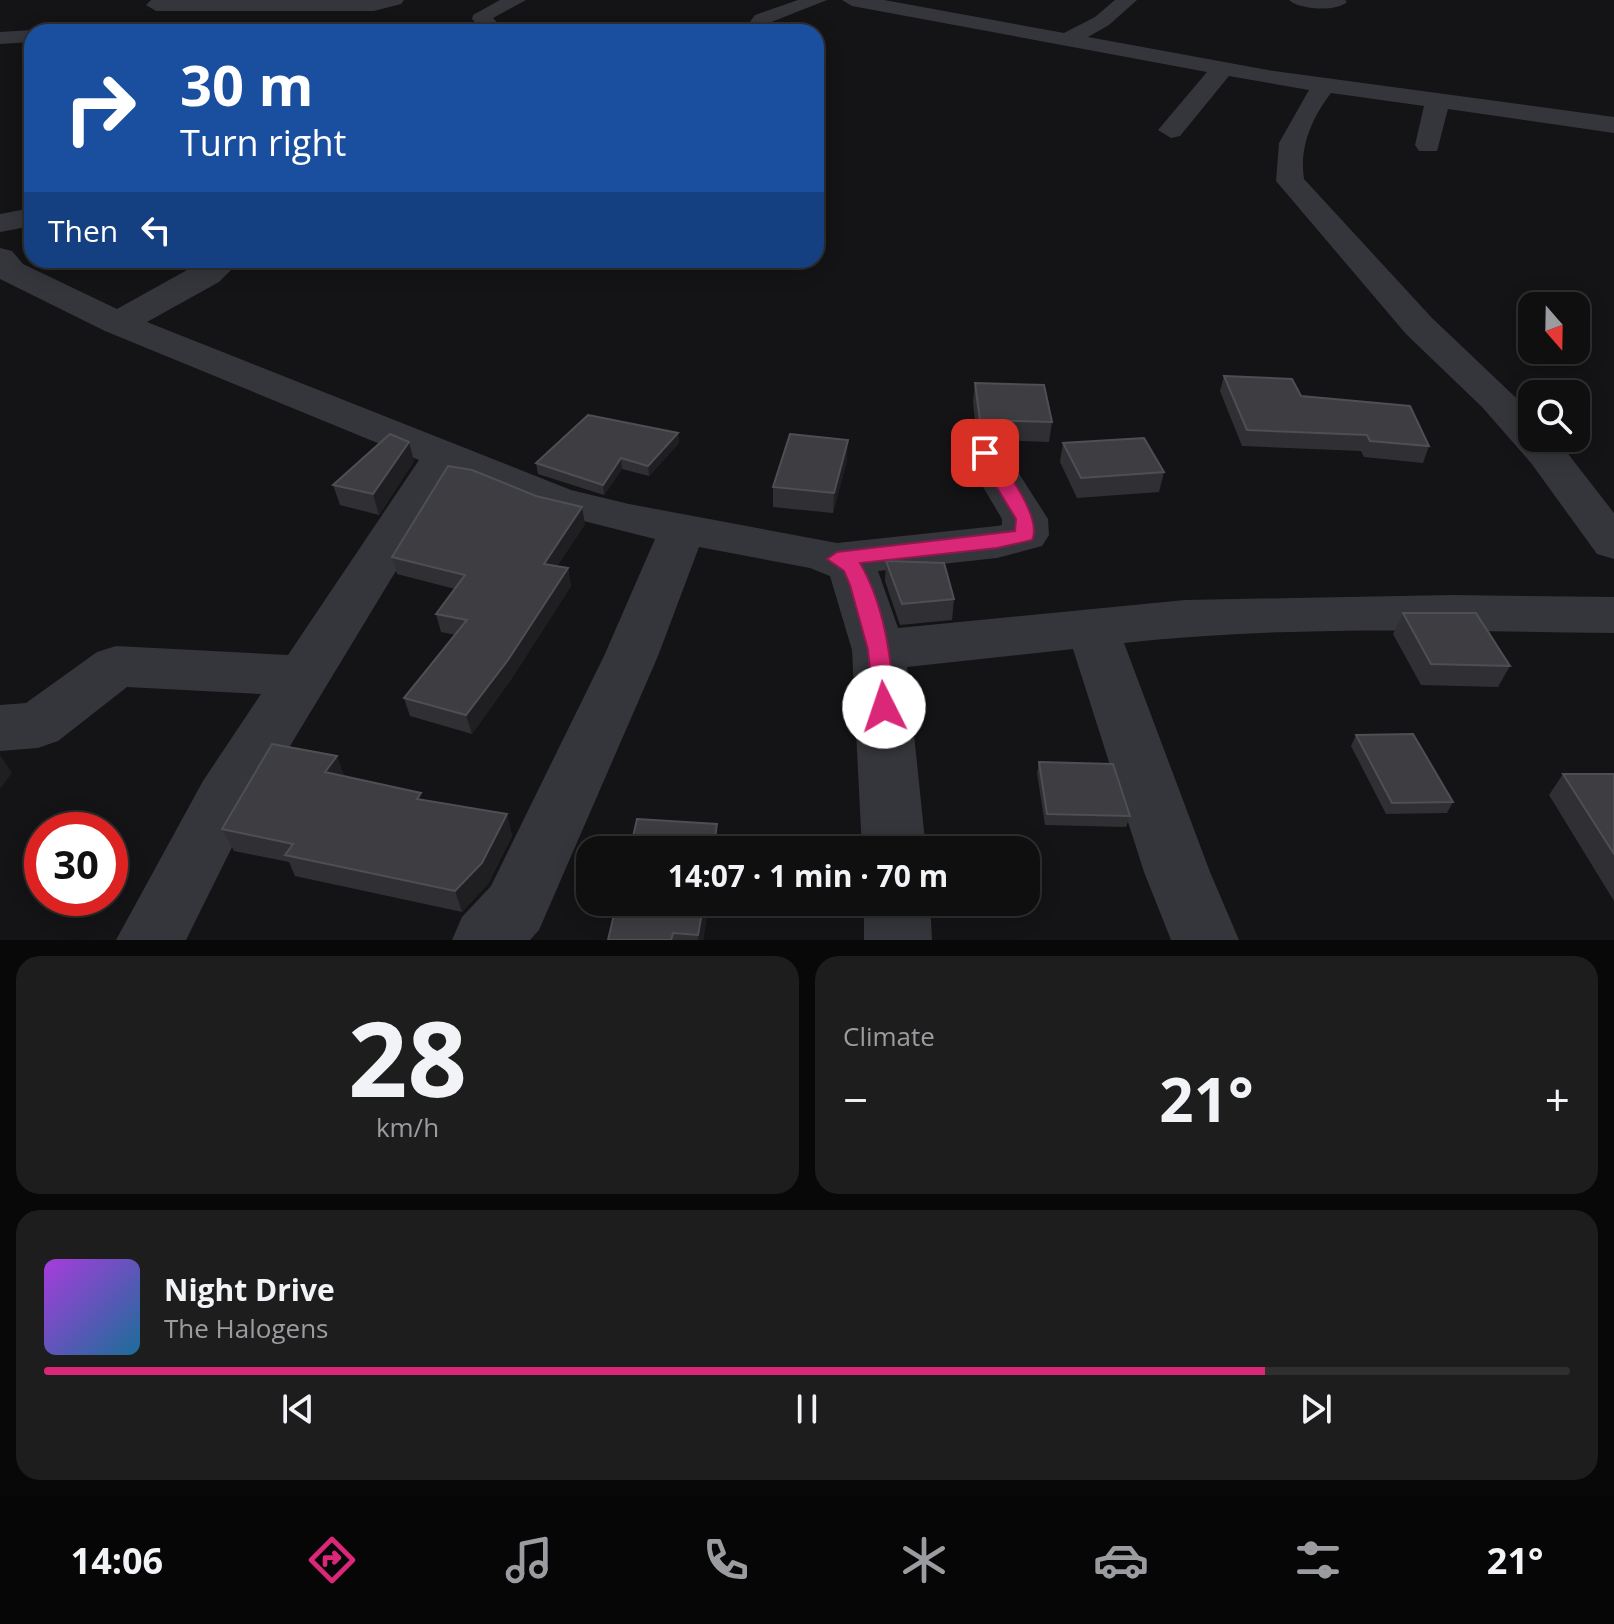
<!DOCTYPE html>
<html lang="en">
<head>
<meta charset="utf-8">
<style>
  body { margin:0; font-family:"Open Sans",sans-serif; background:#1d1d1e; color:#f1f3f6; height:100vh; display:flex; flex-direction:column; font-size:30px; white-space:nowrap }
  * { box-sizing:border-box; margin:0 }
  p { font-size:26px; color:#9b9c9f }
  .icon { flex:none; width:44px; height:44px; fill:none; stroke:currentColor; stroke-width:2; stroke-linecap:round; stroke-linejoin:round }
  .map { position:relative; height:940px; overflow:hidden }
  .sheet { display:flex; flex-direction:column; gap:16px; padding:16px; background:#080809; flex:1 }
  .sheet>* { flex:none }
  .guide { position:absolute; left:24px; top:24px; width:800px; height:244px; border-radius:24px; box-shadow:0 4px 20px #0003,0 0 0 2px #2f2f30; background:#1a4fa0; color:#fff; overflow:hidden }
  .needle { width:52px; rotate:160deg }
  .tools { position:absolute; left:1518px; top:292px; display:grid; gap:16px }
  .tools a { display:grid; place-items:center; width:72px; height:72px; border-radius:16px; background:#0f0f10; box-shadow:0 4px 20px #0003,0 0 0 2px #2f2f30; font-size:40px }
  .speed { position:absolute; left:24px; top:812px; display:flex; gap:16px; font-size:40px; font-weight:700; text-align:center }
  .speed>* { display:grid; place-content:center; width:104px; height:104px; border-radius:50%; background:#0f0f10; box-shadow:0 4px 20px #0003,0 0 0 2px #2f2f30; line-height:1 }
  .speed .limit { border:12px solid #d22; background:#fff; color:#111 }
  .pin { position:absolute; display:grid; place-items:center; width:68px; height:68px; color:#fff; margin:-34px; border-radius:16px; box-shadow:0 4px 12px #0006 }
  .me { position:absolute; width:88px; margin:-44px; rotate:356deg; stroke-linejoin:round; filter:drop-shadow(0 0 6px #0008) }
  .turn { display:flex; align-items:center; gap:28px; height:168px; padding:0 24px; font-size:36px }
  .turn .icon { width:104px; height:104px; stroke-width:2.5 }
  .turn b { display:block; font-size:56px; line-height:68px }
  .then { display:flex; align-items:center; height:76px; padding:0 24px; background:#0003; gap:16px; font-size:30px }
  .big { font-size:60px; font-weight:700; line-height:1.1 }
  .sheet .widget { flex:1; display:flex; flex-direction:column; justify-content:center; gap:12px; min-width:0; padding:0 28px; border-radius:24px; background:#1d1d1e }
  .sheet .dial { align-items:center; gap:0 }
  .dial b { font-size:104px; line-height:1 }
  .song { display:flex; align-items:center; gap:24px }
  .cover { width:96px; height:96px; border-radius:12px; background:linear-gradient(135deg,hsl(280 70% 55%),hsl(200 70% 35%)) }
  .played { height:8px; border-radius:4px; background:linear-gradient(90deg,#db2777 80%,#2f2f30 80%) }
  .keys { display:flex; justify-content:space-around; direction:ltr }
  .heat { display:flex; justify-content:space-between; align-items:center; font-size:44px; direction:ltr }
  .sheet .tiles { flex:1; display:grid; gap:16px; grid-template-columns:1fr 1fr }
  .widget:last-child { grid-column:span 2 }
  .trip { position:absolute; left:576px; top:836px; width:464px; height:80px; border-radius:24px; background:#0f0f10; box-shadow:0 4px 20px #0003,0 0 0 2px #2f2f30; font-weight:700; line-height:80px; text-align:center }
  .tab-bar { display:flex; height:128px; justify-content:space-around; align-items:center; background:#060606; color:#9b9c9f }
  .tab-bar .icon { width:56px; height:56px }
  .tab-bar .current { color:#db2777 }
  .tab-bar b { font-size:36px; color:#f1f3f6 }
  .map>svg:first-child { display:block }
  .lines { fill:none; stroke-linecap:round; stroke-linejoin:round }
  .minor { fill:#35363b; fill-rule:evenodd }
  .wall { fill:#303034 }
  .shaded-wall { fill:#1f1f22 }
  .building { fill:#3d3d42; stroke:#4d4f54; stroke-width:2 }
  .route { fill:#db2777; stroke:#8e194d; stroke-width:2 }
</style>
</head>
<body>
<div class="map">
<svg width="1614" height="940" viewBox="0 0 1614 940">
  <rect width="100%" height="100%" fill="#141416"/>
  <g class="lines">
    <!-- minor -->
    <g class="minor">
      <path d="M 151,0 L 404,0 L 401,4 L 374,11 L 156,11 L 146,5 Z"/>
      <path d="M 500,0 L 526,0 L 493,18 L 506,32 L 484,32 L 472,19 L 473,15 Z"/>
      <path d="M 798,0 L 827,0 L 769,23 L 777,32 L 752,32 L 747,26 L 755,15 Z"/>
      <path d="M 842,0 L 884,0 L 1064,33 L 1095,17 L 1115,0 L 1137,0 L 1109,25 L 1088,37 L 1274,71 L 1614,117 L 1614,133 L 1448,109 L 1437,151 L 1419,151 L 1415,145 L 1424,106 L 1331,93 C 1312,118 1299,147 1304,179 L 1432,318 L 1532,413 L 1532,438 L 1555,438 L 1562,446 L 1614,513 L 1614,559 L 1597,554 L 1531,463 L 1482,407 L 1406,334 L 1276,181 L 1279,143 L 1309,90 L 1229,76 L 1180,136 L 1171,138 L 1158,130 L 1207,72 L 852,6 Z"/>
      <path d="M 1289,0 L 1345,0 L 1347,2 C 1336,12 1300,10 1289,0 Z"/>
      <path d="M 168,24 L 175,26 L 177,32 L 109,32 L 119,26 Z"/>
      <path d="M 32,30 L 40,32 L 32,32 L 32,42 L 0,44 L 0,32 Z"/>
      <path d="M 32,208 L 32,226 L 0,232 L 0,214 Z"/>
      <path d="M 0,248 L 12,251 L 23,264 L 117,309 L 205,260 L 241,260 L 219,282 L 147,322 L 571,490 L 629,504 L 837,543 L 997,526 L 1002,525 L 1002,519 L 963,453 L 970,444 L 985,440 L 1000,444 L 1048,519 L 1049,535 L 1042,546 L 997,558 L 878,571 L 898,628 L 1185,600 L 1452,595 L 1614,597 L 1614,633 C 1452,631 1286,625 1124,643 L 1210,872 L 1239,940 L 1171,940 L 1144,872 L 1073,649 L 907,667 L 926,850 L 862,850 L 852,650 L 830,576 L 810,568 L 699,547 L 658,656 L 539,930 L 530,940 L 452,940 L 462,917 L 491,886 L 604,656 L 655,539 L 540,510 L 454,475 L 247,817 L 186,940 L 116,940 L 203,781 L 261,694 L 127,687 L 58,741 L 38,748 L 0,751 L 0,705 L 26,703 L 97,652 L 116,646 L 288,655 L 419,460 L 105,331 L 0,279 Z"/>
      <path d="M 864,902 L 930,902 L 932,940 L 864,940 Z"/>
    </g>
  </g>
  <!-- wall -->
  <g class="wall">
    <path d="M 1224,376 L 1301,396 L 1429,446 L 1423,463 L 1364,457 L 1361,451 L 1242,446 L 1220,391 Z"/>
    <path d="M 975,383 L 1052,422 L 1049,442 L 977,439 L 973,402 Z"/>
    <path d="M 678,433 L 679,443 L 649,476 L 622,469 L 604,495 L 538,474 L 536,463 Z"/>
    <path d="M 1063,443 L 1164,472 L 1159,492 L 1077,498 L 1060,462 Z"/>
    <path d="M 847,460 L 833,513 L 773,507 L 773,487 Z"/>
    <path d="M 414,461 L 379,515 L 340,505 L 333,485 Z"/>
    <path d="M 585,524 L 557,566 L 568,568 L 571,586 L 512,678 L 472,734 L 410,716 L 404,698 L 456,635 L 441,632 L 436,614 L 455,589 L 397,574 L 392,557 Z"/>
    <path d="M 886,561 L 954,599 L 952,620 L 900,625 L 885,581 Z"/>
    <path d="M 1403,613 L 1510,666 L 1498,687 L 1421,685 L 1393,634 Z"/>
    <path d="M 1356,735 L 1453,802 L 1447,813 L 1386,814 L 1351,746 Z"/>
    <path d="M 1039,762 L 1130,816 L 1126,827 L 1045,825 L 1037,773 Z"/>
    <path d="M 1563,774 L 1614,774 L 1614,901 L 1549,795 Z"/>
    <path d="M 345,776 L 424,800 L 507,814 L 512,836 L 488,884 L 462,912 L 295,876 L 289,862 L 234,851 L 222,829 Z"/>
    <path d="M 709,902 L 703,940 L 608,940 Z"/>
  </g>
  <!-- shaded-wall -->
  <g class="shaded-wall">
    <path d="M 678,433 L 679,443 L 649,476 L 648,466 Z"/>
    <path d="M 848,440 L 847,460 L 833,513 L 834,493 Z"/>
    <path d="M 409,442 L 414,461 L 379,515 L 373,494 Z"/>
    <path d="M 621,458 L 622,469 L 604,495 L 603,485 Z"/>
    <path d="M 582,507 L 585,524 L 547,581 L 544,564 Z"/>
    <path d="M 568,568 L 571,586 L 512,678 L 472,734 L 466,715 Z"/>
    <path d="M 0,755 L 12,773 L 0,789 Z"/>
    <path d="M 337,756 L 345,777 L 325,772 Z"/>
    <path d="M 507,814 L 512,836 L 488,884 L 462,912 L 455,891 Z"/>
    <path d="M 717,824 L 718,850 L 713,850 Z"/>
    <path d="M 704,902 L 709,902 L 703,940 L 698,940 L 698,935 Z"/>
  </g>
  <!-- building -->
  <g class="building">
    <path d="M 1224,376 L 1292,379 L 1301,396 L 1410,406 L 1429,446 L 1370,441 L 1367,435 L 1247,430 Z"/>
    <path d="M 975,383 L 1044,385 L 1052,422 L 980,420 Z"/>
    <path d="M 588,415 L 678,433 L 648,466 L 621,458 L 603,485 L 536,463 Z"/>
    <path d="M 390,434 L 409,442 L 373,494 L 333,485 Z"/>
    <path d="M 790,434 L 848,440 L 834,493 L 773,487 Z"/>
    <path d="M 1144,438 L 1164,472 L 1081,478 L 1063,443 Z"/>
    <path d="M 448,466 L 472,470 L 536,496 L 582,507 L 544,564 L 568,568 L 508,660 L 466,715 L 404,698 L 467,620 L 436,614 L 465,575 L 392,557 Z"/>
    <path d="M 886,561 L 944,563 L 954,599 L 902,604 Z"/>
    <path d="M 1403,613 L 1476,613 L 1510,666 L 1431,664 Z"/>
    <path d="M 1413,734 L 1453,802 L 1392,803 L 1356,735 Z"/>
    <path d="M 272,744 L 337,756 L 325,772 L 421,793 L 417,799 L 507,814 L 482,863 L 455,891 L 285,855 L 293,844 L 222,829 Z"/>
    <path d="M 1039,762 L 1113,764 L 1130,816 L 1047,814 Z"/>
    <path d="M 1563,774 L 1614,774 L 1614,854 Z"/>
    <path d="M 637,819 L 717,824 L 713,850 L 630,850 Z"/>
    <path d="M 617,902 L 704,902 L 698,935 L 673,933 L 671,940 L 608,940 Z"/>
  </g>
  <!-- route -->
  <path class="route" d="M 985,447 L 992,449 C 1005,469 1043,518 1032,540 L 997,548 L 860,563 C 885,606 891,658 895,707 L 892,713 L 875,713 L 868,650 L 850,585 L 844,571 L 827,559 L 837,552 L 1015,531 L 1016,519 L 976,453 Z"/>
</svg>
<div class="tools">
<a><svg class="needle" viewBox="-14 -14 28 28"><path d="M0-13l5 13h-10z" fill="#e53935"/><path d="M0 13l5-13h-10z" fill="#9b9c9f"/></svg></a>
<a><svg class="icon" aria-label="search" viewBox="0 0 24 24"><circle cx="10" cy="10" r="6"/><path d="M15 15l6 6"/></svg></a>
</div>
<div class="speed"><div class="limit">30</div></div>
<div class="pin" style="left:985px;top:453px;background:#d93025"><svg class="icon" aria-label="arrive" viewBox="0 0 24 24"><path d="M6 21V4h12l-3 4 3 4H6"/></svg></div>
<svg class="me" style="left:884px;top:707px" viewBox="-20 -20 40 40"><circle r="19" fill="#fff"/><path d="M0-13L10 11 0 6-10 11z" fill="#db2777"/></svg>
<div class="trip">14:07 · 1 min · 70 m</div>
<div class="guide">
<div class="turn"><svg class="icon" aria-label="right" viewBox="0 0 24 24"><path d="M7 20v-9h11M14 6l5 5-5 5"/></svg><div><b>30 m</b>Turn right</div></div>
<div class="then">Then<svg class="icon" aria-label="left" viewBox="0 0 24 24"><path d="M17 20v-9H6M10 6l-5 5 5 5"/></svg></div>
</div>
</div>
<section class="sheet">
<div class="tiles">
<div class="widget dial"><b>28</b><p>km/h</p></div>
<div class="widget"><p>Climate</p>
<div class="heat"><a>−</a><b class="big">21°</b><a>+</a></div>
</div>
<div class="widget">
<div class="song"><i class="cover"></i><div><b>Night Drive</b><p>The Halogens</p></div></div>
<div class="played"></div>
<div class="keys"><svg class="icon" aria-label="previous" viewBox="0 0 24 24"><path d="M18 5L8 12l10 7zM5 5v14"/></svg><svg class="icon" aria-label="pause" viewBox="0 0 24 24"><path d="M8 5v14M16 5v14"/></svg><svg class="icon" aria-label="next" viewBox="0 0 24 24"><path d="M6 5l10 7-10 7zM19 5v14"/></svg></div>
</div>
</div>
</section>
<nav class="tab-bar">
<b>14:06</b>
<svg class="icon current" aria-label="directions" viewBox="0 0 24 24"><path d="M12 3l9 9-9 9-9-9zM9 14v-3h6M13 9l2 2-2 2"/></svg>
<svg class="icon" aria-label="music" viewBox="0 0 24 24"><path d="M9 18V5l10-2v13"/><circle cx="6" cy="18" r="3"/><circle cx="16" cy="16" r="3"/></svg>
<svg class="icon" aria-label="phone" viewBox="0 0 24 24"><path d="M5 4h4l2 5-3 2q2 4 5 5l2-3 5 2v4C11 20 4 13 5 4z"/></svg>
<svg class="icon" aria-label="climate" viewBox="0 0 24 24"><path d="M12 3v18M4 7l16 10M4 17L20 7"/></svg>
<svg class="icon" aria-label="car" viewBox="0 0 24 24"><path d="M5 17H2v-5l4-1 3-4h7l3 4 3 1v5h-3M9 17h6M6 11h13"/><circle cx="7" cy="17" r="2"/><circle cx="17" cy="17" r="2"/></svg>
<svg class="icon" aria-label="filters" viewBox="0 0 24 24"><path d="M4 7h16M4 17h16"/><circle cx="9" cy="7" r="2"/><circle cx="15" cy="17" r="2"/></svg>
<b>21°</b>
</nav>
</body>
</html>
